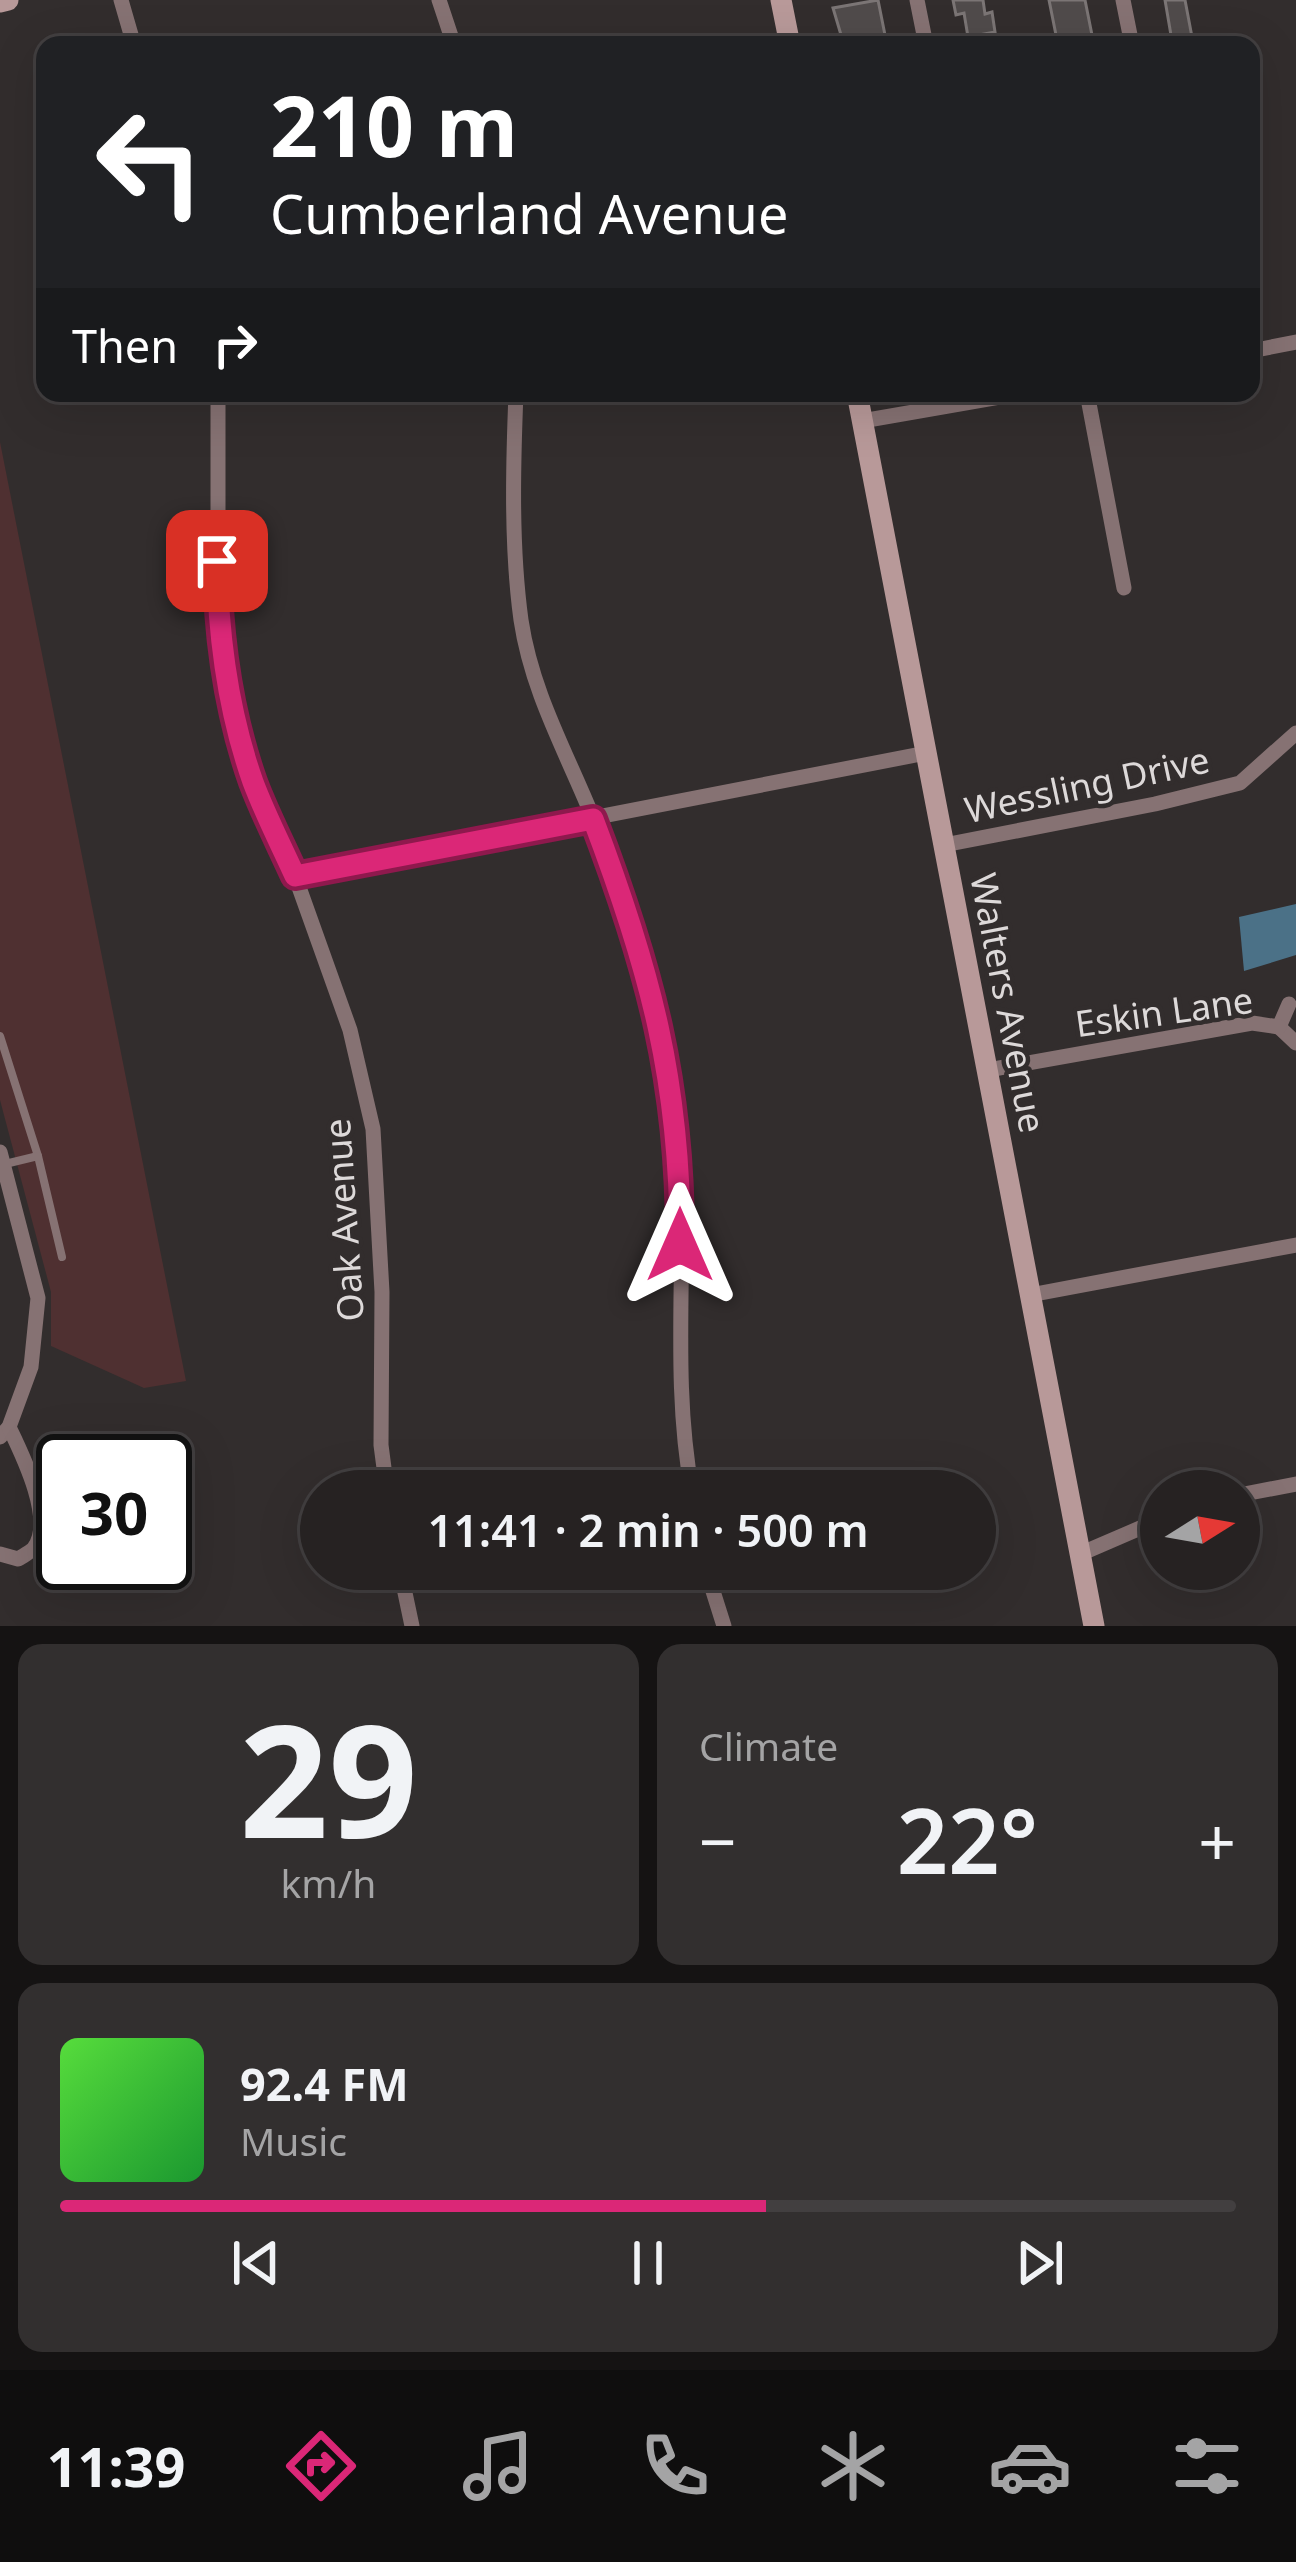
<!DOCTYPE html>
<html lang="en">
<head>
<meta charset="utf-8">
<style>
  body { margin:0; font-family:"Noto Sans",sans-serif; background:#322f2f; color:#f1f3f6; height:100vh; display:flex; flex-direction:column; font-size:45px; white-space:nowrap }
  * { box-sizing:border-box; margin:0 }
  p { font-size:39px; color:#a4a4a5 }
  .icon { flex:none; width:66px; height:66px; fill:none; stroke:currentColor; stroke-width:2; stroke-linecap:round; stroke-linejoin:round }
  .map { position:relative; height:1626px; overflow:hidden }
  .drawer { display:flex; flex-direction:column; gap:18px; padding:18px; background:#151313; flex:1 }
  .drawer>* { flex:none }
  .banner { position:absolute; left:36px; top:36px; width:1224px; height:366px; border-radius:24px; box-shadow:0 12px 48px #0002,0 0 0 3px #423f40; background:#202124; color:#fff; overflow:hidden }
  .needle { width:78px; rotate:79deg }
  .tools { position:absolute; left:1140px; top:1470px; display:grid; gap:24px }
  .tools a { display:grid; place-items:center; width:120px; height:120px; border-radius:50%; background:#262222; box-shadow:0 12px 48px #0002,0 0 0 3px #423f40; font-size:60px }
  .speed { position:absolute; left:36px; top:1434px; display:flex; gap:24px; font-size:60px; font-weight:700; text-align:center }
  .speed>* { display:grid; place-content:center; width:156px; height:156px; border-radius:50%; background:#262222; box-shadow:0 12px 48px #0002,0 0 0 3px #423f40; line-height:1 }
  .speed .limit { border:6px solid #111; border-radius:18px; background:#fff; color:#111 }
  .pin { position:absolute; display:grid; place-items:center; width:102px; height:102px; color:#fff; margin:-51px; border-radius:24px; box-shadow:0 6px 18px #0006 }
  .me { position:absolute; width:132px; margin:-66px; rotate:0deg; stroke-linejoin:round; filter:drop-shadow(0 0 9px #0008) }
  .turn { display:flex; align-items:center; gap:42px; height:252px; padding:0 36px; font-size:54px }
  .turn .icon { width:156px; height:156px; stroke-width:2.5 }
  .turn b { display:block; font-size:84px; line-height:102px }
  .then { display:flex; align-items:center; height:114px; padding:0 36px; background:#0003; gap:24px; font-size:45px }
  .big { font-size:90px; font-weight:600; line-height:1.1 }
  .drawer .tile { flex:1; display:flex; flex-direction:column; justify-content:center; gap:18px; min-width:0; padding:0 42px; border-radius:24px; background:#322f2f }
  .drawer .dial { align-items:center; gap:0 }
  .dial b { font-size:156px; line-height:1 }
  .song { display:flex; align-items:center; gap:36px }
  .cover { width:144px; height:144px; border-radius:18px; background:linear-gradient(135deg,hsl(110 70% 55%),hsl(130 70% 35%)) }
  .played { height:12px; border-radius:6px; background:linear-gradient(90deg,#db2777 60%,#423f40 60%) }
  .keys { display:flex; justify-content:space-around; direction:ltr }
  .heat { display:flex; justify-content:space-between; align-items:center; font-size:66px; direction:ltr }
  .drawer .tiles { flex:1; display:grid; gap:18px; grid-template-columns:1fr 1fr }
  .tile:last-child { grid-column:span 2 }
  .trip { position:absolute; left:300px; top:1470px; width:696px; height:120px; border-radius:60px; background:#262222; box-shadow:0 12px 48px #0002,0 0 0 3px #423f40; font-weight:600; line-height:120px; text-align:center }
  .dock { display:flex; height:192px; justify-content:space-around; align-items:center; background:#0f0e0e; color:#a4a4a5 }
  .dock .icon { width:84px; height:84px }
  .dock .on { color:#db2777 }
  .dock b { font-size:54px; color:#f1f3f6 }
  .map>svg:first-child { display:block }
  .green { fill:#4f3031 }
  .water { fill:#4b7187 }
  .building { fill:#504b4b; stroke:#7b7575; stroke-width:3 }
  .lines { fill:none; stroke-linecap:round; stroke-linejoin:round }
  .lane { stroke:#867273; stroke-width:8 }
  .street { stroke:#867273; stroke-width:15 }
  .secondary { stroke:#b89999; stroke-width:21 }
  .route-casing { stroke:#8e194d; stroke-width:30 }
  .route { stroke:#db2777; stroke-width:21 }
  .labels { text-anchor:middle; stroke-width:9; stroke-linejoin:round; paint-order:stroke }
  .street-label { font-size:36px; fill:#ddd9d9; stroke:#322d2d }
</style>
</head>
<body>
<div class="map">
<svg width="1296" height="1626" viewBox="0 0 1296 1626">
  <rect width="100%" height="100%" fill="#322d2d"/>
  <!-- green -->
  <path class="green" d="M 0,442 L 186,1381 L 144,1388 L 51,1346 L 51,1292 L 0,1100 Z"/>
  <!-- water -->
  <path class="water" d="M 1296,904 L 1296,955 L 1244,971 L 1239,917 Z"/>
  <!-- building -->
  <g class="building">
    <path d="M 878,0 L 887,45 L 844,45 L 833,8 Z"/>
    <path d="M 953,0 L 983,0 L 985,14 L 992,12 L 995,32 L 968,37 L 964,13 L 956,15 Z"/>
    <path d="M 1049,0 L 1085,0 L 1094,45 L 1058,45 Z"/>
    <path d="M 1165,0 L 1185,0 L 1192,37 L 1172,41 Z"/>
  </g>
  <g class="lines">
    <!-- lane -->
    <g class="lane">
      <path d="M 0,1036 L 38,1156"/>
      <path d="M 5,1164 L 38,1156 L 62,1257"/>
    </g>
    <!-- street -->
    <g class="street">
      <path d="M 121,0 L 134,45"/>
      <path d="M 439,0 L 454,45"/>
      <path d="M 917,0 L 926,45"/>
      <path d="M 1123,0 L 1132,45"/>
      <path d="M 1251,351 L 1296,342"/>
      <path d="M 218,393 L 218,608 L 227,686 L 253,782 L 295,876 L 350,1030 L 373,1129 L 382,1292 L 381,1445 L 387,1491"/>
      <path d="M 516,393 C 513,467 511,546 521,620 C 532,694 568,755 595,823 C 627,902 651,983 669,1066 C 697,1206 666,1351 692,1491"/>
      <path d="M 1087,393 L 1124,588"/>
      <path d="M 862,421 L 1023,393"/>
      <path d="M 944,845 L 1155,804 L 1240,783 L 1296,733"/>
      <path d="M 295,876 L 926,753"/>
      <path d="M 1289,1004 L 1279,1027 L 1296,1043"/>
      <path d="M 988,1070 L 1252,1023 L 1279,1027"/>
      <path d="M 0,1152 L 38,1298 L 31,1367 L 9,1427 L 0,1437"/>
      <path d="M 1030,1295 L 1296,1245"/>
      <path d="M 1239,1495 L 1296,1484"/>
      <path d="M 0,1554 L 18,1559 C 20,1558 33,1550 34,1548 C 55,1520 22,1454 9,1427"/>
      <path d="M 1080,1554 L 1161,1519"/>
      <path d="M 400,1569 L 412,1626"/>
      <path d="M 706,1569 L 724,1626"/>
    </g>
    <!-- secondary -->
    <g class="secondary">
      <path d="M 781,0 L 790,45"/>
      <path d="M 0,2 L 8,0"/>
      <path d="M 857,393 L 1094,1626"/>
    </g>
  </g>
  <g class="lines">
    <!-- route casing -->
    <g class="route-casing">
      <path id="route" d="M 217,561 C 218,635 228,711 253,782 C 265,814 281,845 295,876 L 593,819 C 650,969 681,1083 680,1245"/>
    </g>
    <!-- route -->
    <use href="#route" class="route"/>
  </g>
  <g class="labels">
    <!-- street labels -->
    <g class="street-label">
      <text transform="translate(1087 785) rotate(-12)" y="13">Wessling Drive</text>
      <text transform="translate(1008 1003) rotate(79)" y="13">Walters Avenue</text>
      <text transform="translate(1164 1012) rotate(-8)" y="13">Eskin Lane</text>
      <text transform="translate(344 1220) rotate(-94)" y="13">Oak Avenue</text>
    </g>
  </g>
</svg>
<div class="tools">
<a><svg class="needle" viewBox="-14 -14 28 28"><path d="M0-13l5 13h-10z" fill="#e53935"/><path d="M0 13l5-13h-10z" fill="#a4a4a5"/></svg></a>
</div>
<div class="speed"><div class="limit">30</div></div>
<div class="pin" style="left:217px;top:561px;background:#d93025"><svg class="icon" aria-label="arrive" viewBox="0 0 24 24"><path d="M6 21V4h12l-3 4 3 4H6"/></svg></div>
<svg class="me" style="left:680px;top:1245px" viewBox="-20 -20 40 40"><path d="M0-17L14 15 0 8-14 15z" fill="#db2777" stroke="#fff" stroke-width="4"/></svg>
<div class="trip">11:41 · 2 min · 500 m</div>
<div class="banner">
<div class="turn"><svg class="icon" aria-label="left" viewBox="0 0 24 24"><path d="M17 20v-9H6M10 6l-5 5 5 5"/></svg><div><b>210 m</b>Cumberland Avenue</div></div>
<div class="then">Then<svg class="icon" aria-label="right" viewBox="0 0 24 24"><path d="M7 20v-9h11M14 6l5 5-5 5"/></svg></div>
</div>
</div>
<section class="drawer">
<div class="tiles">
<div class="tile dial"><b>29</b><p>km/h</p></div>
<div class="tile"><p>Climate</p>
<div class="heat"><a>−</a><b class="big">22°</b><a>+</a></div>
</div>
<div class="tile">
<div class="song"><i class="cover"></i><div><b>92.4 FM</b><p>Music</p></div></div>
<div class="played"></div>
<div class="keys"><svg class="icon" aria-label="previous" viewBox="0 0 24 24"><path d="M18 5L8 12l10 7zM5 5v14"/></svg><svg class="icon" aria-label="pause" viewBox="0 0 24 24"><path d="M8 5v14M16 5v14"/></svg><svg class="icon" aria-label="next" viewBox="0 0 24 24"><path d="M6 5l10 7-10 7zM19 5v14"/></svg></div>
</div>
</div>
</section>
<nav class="dock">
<b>11:39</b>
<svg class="icon on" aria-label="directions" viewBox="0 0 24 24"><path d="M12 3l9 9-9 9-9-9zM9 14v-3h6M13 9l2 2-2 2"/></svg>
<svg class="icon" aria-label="music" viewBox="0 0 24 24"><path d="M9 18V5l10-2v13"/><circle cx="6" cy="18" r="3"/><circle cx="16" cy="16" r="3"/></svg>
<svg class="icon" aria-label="phone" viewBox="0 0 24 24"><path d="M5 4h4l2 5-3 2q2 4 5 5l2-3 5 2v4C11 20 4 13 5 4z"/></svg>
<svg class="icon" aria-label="climate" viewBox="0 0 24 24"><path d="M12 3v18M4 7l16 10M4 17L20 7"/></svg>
<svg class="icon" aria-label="car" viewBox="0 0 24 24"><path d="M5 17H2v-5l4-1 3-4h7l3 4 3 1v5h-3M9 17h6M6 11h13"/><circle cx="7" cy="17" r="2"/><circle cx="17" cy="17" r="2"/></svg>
<svg class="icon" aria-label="filters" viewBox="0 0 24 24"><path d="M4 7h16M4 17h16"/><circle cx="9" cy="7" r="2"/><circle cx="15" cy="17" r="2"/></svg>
</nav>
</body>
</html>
